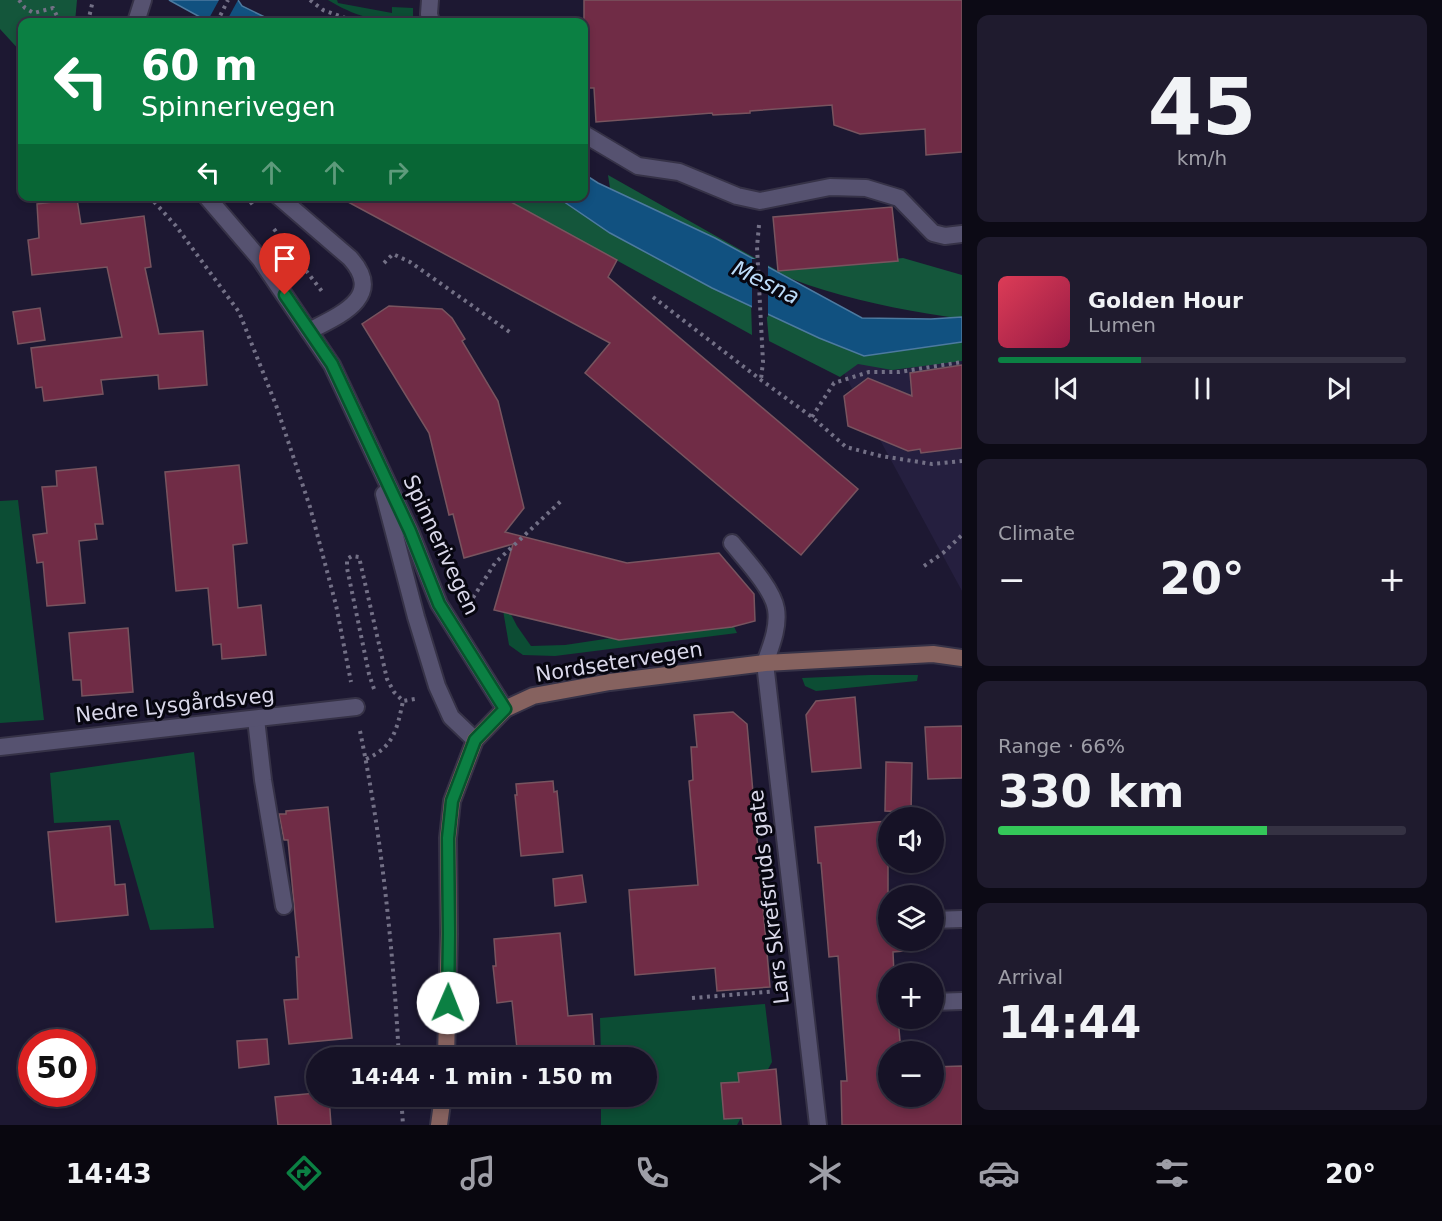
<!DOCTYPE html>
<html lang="en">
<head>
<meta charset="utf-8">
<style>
  body { margin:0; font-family:"DejaVu Sans",sans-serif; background:#1f1b2e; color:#f1f3f6; height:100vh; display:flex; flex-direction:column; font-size:22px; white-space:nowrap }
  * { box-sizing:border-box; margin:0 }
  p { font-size:20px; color:#9e9ea7 }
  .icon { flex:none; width:33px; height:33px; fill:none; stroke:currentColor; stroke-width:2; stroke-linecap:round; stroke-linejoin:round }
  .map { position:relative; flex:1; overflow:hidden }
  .sheet { display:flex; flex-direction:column; gap:15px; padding:15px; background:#0c0a15; width:480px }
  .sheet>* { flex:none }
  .top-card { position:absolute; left:18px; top:18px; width:570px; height:183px; border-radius:12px; box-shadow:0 3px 9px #0003,0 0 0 2px #353243; background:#0b8043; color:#fff; overflow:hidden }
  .fabs { position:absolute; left:878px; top:807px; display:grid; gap:12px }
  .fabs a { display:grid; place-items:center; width:66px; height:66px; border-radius:50%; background:#161226; box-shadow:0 3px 9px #0003,0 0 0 2px #353243; font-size:30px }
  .speed { position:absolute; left:18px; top:1029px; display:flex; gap:12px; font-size:30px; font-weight:700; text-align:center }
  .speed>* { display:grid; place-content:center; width:78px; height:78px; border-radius:50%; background:#161226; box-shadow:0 3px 9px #0003,0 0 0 2px #353243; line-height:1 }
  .speed .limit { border:9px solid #d22; background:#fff; color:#111 }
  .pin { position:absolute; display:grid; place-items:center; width:51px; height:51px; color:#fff; margin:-62px -26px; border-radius:50% 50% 50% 0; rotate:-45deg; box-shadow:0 0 6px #0007 }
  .pin .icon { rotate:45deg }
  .me { position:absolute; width:66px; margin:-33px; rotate:1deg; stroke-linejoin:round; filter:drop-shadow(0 0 4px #0008) }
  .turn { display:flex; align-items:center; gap:21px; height:126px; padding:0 24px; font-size:27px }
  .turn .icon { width:78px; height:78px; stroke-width:2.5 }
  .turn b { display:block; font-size:42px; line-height:51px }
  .lanes { display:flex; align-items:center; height:57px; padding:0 24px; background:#0003; justify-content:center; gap:30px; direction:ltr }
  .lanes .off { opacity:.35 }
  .big { font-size:45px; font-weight:600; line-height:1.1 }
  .sheet .tile { flex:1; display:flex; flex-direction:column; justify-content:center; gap:9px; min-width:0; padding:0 21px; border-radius:12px; background:#1f1b2e }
  .sheet .dial { align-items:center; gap:0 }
  .dial b { font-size:78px; line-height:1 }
  .song { display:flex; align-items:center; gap:18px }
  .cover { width:72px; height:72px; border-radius:9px; background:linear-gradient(135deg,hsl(350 70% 55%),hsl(340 70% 35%)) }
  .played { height:6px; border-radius:3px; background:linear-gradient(90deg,#0b8043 35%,#353243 35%) }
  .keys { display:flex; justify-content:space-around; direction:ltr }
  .heat { display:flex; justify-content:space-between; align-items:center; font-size:33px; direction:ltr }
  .charge { height:9px; border-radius:4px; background:linear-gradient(90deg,#34c759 66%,#353243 0) }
  .trip { position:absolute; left:306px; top:1047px; width:351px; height:60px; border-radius:30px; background:#161226; box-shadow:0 3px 9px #0003,0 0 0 2px #353243; font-weight:600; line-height:60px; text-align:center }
  .dock { display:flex; height:96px; justify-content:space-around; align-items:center; background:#09070f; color:#9e9ea7 }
  .dock .icon { width:42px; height:42px }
  .dock .on { color:#0b8043 }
  .dock b { font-size:27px; color:#f1f3f6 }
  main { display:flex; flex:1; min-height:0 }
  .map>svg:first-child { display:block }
  .built { fill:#251f3f }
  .green { fill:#0c4d34 }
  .forest { fill:#14563b }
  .water { fill:#115180; stroke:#4d7aa0; stroke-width:1.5 }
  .pier { fill:#1d1832 }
  .building { fill:#702c46; stroke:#78545f; stroke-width:1.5 }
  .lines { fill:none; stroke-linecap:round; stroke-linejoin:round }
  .service-casing { stroke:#363247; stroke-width:20 }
  .minor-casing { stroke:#363247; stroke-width:20 }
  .secondary-casing { stroke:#363247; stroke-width:20 }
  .path { stroke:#737086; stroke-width:4; stroke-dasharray:3 4.5; stroke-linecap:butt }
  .service { stroke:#565270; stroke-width:16 }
  .minor { stroke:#565270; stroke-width:16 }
  .secondary { stroke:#86625f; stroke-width:16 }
  .route-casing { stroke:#07532c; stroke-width:15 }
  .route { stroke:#0b8043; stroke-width:10 }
  .labels { text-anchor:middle; stroke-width:6; stroke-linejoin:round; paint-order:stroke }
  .street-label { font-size:21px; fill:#dad8ea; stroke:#070610 }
  .water-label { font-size:22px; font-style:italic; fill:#bddcf9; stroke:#070610 }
</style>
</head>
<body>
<main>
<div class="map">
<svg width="962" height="1125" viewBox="0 0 962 1125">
  <rect width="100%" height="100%" fill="#1d1832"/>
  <!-- built -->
  <path class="built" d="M 962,349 L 962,591 L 835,357 Z"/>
  <!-- green -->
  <g class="green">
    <path d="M 328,0 L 337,0 L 338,3 L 392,13 L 392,7 L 413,8 L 413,22 C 380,23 356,17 328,0 Z"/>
    <path d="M 18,500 L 44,720 L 0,723 L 0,501 Z"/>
    <path d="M 500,593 L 517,626 L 531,646 L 565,645 L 731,620 L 737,633 L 555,656 L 523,655 L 509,645 Z"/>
    <path d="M 870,675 L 918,675 L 917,681 L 816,691 L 805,686 L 802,678 Z"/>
    <path d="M 194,752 L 214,928 L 150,930 L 119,820 L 54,823 L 50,773 Z"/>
    <path d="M 765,1004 L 772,1062 L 737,1125 L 601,1125 L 601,1097 L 646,1096 L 646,1058 L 601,1057 L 600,1018 Z"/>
  </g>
  <!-- forest -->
  <g class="forest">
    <path d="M 0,0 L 77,0 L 75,22 L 22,22 L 22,53 L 0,29 Z"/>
    <path d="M 608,175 L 778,271 L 903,258 L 962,275 L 962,319 C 915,312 870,304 824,290 C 749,267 680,224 610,188 Z"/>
    <path d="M 502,197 L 565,197 L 751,302 L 752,335 Z"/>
    <path d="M 765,297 L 865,332 L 962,339 L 962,361 L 892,370 L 858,364 L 840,377 L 769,341 Z"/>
  </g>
  <!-- water -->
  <g class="water">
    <path d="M 169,0 L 238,0 L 242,6 L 275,22 L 209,22 Z"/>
    <path d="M 584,174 L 598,183 L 715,238 L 862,318 L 931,319 L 962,317 L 962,342 L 864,356 L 819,338 L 712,288 L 610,233 L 557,197 L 584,196 Z"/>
  </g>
  <!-- pier -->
  <g class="pier">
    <path d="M 219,0 L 238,0 L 226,22 L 207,22 Z"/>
    <path d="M 752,259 L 758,259 L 768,264 L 768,317 L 752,310 Z"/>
  </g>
  <!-- building -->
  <g class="building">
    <path d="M 584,0 L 962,0 L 962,152 L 926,155 L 925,129 L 860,134 L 834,125 L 832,105 L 750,111 L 750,113 L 713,115 L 712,113 L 596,122 L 594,88 L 584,88 Z"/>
    <path d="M 337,196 L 500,196 L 617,260 L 608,277 L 858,489 L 801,555 L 585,373 L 610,343 Z"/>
    <path d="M 77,199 L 81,224 L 144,216 L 151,267 L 145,268 L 159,334 L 203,331 L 207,385 L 159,389 L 158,375 L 101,380 L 103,394 L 44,401 L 42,387 L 36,388 L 31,348 L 122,337 L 107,267 L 32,275 L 28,240 L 39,238 L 37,204 Z"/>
    <path d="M 892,207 L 898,261 L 778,271 L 773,217 Z"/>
    <path d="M 389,306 L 442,309 L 452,318 L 465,339 L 462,341 L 498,401 L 524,508 L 505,532 L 627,563 L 719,553 L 754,594 L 755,621 L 732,627 L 619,640 L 494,610 L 513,544 L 464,558 L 453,514 L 449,515 L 429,433 L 362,324 Z"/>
    <path d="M 40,308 L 45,340 L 18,344 L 13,312 Z"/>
    <path d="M 962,365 L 962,448 L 921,453 L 920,449 L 908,451 L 848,426 L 844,396 L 868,378 L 912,396 L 910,373 Z"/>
    <path d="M 239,465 L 247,543 L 233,545 L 238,608 L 261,605 L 266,655 L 222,659 L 221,644 L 213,645 L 208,588 L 176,591 L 165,472 Z"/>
    <path d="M 96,467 L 103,524 L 95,524 L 97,539 L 79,541 L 85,603 L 47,606 L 43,562 L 37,563 L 33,535 L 47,533 L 42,487 L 57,486 L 56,471 Z"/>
    <path d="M 128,628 L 133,692 L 82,696 L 81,680 L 73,680 L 69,633 Z"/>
    <path d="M 855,697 L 861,768 L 812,772 L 806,715 L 816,701 Z"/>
    <path d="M 733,712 L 747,724 L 770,987 L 717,991 L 715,968 L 635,975 L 629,890 L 698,885 L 689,781 L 693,780 L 691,747 L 697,747 L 694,715 Z"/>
    <path d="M 962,726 L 962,778 L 928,779 L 925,727 Z"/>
    <path d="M 886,762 L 912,763 L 911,812 L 885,811 Z"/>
    <path d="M 553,781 L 554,792 L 557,791 L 563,852 L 521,856 L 515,795 L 517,795 L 516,784 Z"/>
    <path d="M 328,807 L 352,1038 L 289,1044 L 284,1000 L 298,999 L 296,957 L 299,957 L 288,840 L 284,840 L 279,814 L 286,814 L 286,811 Z"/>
    <path d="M 888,821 L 888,892 L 920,889 L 921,896 L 888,896 L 888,940 L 924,940 L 925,949 L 893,952 L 894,974 L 888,974 L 888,1018 L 898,1018 L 901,1052 L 888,1052 L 888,1096 L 933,1096 L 933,1067 L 962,1066 L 962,1125 L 842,1125 L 841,1081 L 847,1081 L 838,956 L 829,957 L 821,863 L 818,863 L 815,827 Z"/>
    <path d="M 110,826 L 115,885 L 125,884 L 128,915 L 56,922 L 48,832 Z"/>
    <path d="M 582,875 L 586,902 L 555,906 L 553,879 Z"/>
    <path d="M 560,933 L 568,1016 L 592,1014 L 595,1058 L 518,1058 L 512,1001 L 497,1003 L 493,966 L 496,966 L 494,939 Z"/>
    <path d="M 267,1039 L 269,1064 L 239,1068 L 237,1041 Z"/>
    <path d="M 776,1069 L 781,1125 L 743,1125 L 742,1118 L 724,1119 L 721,1083 L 739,1082 L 738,1073 Z"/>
    <path d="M 316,1093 L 316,1096 L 329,1096 L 331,1125 L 278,1125 L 275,1097 Z"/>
  </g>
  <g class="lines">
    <!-- service casing -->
    <g class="service-casing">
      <g id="service">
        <path d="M 430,0 L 429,14 L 431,22"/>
        <path d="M 584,134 L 638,166 L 679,172 L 737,196 L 760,201 L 830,187 L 866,188 L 899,198 L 933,233 L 945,236 L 962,234"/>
        <path d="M 278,196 L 350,258 C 385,297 340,315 309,331"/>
        <path d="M 732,543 C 745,559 773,589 776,609 C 779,627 771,646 765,663"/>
        <path d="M 256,719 L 263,780 L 284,906"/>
        <path d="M 933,920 L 962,919"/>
        <path d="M 933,1002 L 962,1001"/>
      </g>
    </g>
    <!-- minor casing -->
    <g class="minor-casing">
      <g id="minor">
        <path d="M 136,22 L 143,0"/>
        <path d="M 206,196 L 260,259 L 332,365 L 410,531 L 439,604 L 505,709"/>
        <path d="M 384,494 L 416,617 L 437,686 L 451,717 L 475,740"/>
        <path d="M 765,663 L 818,1125"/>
        <path d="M 0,747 L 356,707"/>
      </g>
    </g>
    <!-- secondary casing -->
    <g class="secondary-casing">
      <g id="secondary">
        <path d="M 446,1058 L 449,934 L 448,838 L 452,801 L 475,740 L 505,709 L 533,696 L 610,682 L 765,663 L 933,654 L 962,658"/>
        <path d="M 439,1125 L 443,1096"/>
      </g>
    </g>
    <!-- path -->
    <g class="path">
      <path d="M 19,0 L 25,8 L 34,13 L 53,8 L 60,22"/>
      <path d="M 310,0 L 323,10 L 356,22"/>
      <path d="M 88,22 L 93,0"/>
      <path d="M 217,22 L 228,0"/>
      <path d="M 149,196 L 176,226 L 239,312 L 276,405 L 310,507 L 336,605 L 351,682"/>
      <path d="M 246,196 L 253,205"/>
      <path d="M 759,225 L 757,247 L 763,362 L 761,379"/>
      <path d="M 274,229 L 324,294"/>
      <path d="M 384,263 L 393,254 L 410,262 L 511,333"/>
      <path d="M 653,297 L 761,380 L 812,417 L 846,447 L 881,456 L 932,464 L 962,461"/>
      <path d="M 812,417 L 834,383 L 869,372 L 899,372 L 962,362"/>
      <path d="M 924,566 L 943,553 L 962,535"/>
      <path d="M 469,604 L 495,563 L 561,501"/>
      <path d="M 374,689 L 369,674 L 347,568 L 347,559 L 352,556 L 359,557 L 387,679 L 394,692 L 403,701 L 415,699"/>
      <path d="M 360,731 C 382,838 393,949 399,1058"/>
      <path d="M 366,759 C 394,747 397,729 403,701"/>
      <path d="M 692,998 L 778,991"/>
      <path d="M 401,1096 L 403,1125"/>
    </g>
    <!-- service -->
    <use href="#service" class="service"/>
    <!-- minor -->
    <use href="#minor" class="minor"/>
    <!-- secondary -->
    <use href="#secondary" class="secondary"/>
  </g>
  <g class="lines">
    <!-- route casing -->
    <g class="route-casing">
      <path id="route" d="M 285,295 L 332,364 L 410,531 L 439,604 L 505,709 L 475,740 L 452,801 L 448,838 L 449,934 L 448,1003"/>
    </g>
    <!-- route -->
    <use href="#route" class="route"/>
  </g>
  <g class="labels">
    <!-- street labels -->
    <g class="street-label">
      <text transform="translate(441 545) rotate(65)" y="7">Spinnerivegen</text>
      <text transform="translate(619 662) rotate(-9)" y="7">Nordsetervegen</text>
      <text transform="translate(175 705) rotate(-6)" y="7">Nedre Lysgårdsveg</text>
      <text transform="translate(769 897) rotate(-97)" y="7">Lars Skrefsruds gate</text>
    </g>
    <!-- water labels -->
    <g class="water-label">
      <text transform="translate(766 282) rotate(26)" y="8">Mesna</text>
    </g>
  </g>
</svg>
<div class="fabs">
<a><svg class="icon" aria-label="sound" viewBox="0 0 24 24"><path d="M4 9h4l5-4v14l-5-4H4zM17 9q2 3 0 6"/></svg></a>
<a><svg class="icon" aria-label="layers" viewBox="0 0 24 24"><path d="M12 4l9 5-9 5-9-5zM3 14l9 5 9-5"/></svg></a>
<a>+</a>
<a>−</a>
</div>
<div class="speed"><div class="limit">50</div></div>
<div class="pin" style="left:285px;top:295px;background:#d93025"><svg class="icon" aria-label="arrive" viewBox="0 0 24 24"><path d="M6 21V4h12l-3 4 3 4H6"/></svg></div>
<svg class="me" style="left:448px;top:1003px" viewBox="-20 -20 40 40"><circle r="19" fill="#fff"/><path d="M0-13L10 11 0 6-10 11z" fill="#0b8043"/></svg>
<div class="trip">14:44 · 1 min · 150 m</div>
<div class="top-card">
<div class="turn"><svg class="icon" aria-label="left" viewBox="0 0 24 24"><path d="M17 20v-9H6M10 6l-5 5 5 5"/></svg><div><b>60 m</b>Spinnerivegen</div></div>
<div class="lanes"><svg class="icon" aria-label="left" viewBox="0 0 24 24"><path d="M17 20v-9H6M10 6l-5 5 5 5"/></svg><svg class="icon off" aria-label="ahead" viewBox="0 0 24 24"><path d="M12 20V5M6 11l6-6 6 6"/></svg><svg class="icon off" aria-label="ahead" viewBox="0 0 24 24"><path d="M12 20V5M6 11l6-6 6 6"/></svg><svg class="icon off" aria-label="right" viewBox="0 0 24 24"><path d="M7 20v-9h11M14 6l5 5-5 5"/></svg></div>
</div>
</div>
<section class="sheet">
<div class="tile dial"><b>45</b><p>km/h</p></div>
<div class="tile">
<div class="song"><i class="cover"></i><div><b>Golden Hour</b><p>Lumen</p></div></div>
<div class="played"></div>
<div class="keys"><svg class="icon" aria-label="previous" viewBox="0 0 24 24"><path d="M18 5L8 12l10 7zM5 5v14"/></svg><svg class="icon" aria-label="pause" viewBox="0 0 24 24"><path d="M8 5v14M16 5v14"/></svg><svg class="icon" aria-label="next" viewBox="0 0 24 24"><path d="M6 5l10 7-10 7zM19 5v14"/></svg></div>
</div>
<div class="tile"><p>Climate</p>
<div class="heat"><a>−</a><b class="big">20°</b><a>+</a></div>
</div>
<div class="tile"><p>Range · 66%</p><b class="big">330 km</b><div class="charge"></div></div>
<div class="tile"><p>Arrival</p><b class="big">14:44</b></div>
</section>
</main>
<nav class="dock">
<b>14:43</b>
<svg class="icon on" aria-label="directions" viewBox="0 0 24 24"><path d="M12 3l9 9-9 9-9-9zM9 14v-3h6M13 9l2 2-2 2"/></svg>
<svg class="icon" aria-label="music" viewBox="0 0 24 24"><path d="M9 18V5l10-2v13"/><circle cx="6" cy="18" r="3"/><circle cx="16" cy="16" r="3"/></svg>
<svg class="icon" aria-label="phone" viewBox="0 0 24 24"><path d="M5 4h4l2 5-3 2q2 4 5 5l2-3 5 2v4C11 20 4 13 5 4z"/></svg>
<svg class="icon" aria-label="climate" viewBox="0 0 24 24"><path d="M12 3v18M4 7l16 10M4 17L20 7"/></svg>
<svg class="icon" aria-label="car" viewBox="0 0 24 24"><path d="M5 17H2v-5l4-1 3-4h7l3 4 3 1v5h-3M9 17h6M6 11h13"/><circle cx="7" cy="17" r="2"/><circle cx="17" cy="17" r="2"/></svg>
<svg class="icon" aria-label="filters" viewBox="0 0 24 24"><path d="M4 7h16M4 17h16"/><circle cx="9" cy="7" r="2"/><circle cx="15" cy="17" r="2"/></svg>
<b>20°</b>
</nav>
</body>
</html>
